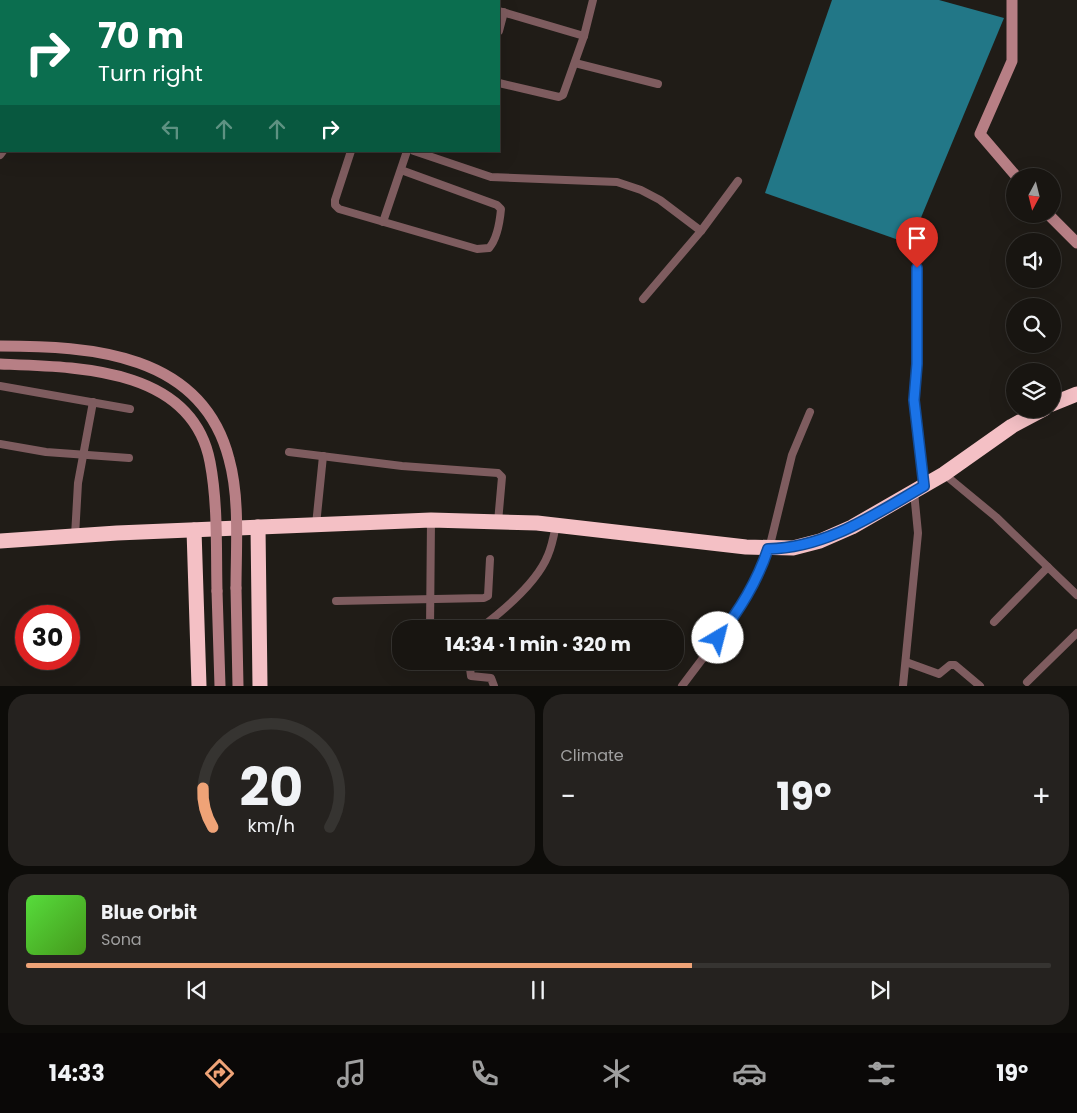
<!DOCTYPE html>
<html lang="en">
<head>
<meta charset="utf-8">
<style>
  body { margin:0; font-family:Poppins,sans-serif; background:#25221f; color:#f1f3f6; height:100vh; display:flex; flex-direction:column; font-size:19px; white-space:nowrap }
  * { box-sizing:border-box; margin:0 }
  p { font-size:16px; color:#9f9f9f }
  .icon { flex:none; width:28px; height:28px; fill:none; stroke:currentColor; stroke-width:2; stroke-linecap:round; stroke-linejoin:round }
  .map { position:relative; height:686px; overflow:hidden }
  .side { display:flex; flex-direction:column; gap:8px; padding:8px; background:#0d0c09; flex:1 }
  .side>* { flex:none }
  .banner { position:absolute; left:0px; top:0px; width:500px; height:152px; box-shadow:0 5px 20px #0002,0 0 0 1px #363431; background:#0b6e4f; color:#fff; overflow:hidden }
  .needle { width:32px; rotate:187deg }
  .tools { position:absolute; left:1006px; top:168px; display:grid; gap:10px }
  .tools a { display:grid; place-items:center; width:55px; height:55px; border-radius:50%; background:#181511; box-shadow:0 5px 20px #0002,0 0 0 1px #363431; font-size:25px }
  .speed { position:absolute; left:15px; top:605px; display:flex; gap:10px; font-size:25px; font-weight:700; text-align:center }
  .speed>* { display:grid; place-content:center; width:65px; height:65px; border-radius:50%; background:#181511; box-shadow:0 5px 20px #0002,0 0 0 1px #363431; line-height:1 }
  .speed .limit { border:8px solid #d22; background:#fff; color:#111 }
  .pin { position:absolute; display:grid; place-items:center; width:42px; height:42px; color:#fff; margin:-51px -21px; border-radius:50% 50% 50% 0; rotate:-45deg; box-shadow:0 0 5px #0007 }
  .pin .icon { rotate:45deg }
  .me { position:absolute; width:55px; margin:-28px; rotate:37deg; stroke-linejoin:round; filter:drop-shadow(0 0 4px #0008) }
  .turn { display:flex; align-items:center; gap:18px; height:105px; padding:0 15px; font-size:22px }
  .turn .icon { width:65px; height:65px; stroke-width:2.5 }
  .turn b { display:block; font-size:35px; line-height:42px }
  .lanes { display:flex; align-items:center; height:48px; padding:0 15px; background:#0003; justify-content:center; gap:25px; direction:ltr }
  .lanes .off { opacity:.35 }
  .big { font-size:38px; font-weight:700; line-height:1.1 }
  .side .card { flex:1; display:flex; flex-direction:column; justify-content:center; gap:8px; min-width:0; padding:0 18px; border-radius:20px; background:#25221f }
  .side .dial { align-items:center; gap:0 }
  .dial svg { height:130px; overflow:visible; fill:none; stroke:#363431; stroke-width:7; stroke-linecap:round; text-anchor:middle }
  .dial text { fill:#f1f3f6; stroke:none }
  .song { display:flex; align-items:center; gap:15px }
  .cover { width:60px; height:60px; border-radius:8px; background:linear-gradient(135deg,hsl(110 70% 55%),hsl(100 70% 35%)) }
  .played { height:5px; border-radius:2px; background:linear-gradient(90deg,#efa377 65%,#363431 65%) }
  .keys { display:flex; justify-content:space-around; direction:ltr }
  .heat { display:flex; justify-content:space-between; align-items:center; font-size:28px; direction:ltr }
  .side .tiles { flex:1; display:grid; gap:8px; grid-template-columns:1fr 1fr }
  .card:last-child { grid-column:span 2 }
  .trip { position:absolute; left:392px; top:620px; width:292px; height:50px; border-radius:20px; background:#181511; box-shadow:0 5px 20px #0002,0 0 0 1px #363431; font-weight:700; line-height:50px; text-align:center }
  .menu { display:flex; height:80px; justify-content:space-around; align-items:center; background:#0a0807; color:#9f9f9f }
  .menu .icon { width:35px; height:35px }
  .menu .active { color:#efa377 }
  .menu b { font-size:22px; color:#f1f3f6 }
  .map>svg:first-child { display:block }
  .water { fill:#227787 }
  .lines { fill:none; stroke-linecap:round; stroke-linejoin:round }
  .street { stroke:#7e5c5f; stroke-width:8 }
  .secondary { stroke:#b77f85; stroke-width:11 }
  .highway { stroke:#f4c0c5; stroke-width:15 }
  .secondary-bridge { stroke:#b77f85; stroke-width:11 }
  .route-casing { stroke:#114b97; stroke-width:12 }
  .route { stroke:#1a73e8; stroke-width:9 }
</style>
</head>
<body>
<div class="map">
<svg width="1077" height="686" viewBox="0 0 1077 686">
  <rect width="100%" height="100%" fill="#201c17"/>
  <!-- water -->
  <path class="water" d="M 832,0 L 939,0 L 1004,18 L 910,244 L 765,193 Z"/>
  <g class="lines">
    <!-- street -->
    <g class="street">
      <path d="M 311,0 L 312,1"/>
      <path d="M 389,0 L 392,1"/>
      <path d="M 117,1 L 118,0"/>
      <path d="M 219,1 L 220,0"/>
      <path d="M 499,11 L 584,36"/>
      <path d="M 499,31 L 504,12"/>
      <path d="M 575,63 L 658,84"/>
      <path d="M 499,83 L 559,97 L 563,95 L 584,36 L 593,0"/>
      <path d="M 351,151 L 335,200 L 335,205 L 339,209 L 477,249 L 489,248 C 497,239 500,220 501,209 L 497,205 L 401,170"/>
      <path d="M 414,151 L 491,177 L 617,182 L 641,190 L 660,200 L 701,231"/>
      <path d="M 0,155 L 3,151"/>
      <path d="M 383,222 L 407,151"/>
      <path d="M 917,268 L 917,364 L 914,400 L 924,486"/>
      <path d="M 643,299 L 701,231 L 738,181"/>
      <path d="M 0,386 L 130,409"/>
      <path d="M 0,444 L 46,452 L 129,458"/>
      <path d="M 289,452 L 402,466 L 498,473 L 502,477 L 498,522"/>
      <path d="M 944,474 L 996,517 L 1077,595"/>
      <path d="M 316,525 L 323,456"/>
      <path d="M 75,536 L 78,483 L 93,402"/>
      <path d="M 336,601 L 484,598 L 488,596 L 490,559"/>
      <path d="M 994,622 L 1048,567"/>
      <path d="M 430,629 L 431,520"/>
      <path d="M 479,629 C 503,611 537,583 548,555 C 552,546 554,535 556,525"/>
      <path d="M 469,661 L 471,676 L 491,678 L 494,686"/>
      <path d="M 906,662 L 939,674 L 950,665 L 955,665 L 980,686"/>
      <path d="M 1027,682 L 1077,633"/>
      <path d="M 682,686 L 740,609 L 761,571 L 769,549 L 792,455 L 810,412"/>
      <path d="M 903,686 L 918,533 L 914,492"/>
    </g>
    <!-- secondary -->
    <g class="secondary">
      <path d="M 1012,0 L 1012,61 L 980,134 L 1016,176"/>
      <path d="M 1048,214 L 1077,243"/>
      <path d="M 236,588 L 238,686"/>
      <path d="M 217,591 L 220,686"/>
    </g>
    <!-- highway -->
    <g class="highway">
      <path d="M 1052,404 L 1077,394"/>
      <path d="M 258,527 L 260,686"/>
      <path d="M 194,530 L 199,686"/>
      <path d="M 0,541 L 117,533 L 431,520 L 537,523 L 746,547 L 793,548 L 820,541 L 852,527 L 944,474 L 1012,426 L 1044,409"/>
    </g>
    <!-- secondary-bridge -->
    <g class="secondary-bridge">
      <path d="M 0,346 C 91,346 202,353 229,459 C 240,498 236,548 236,588"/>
      <path d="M 0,364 C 77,367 192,367 210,462 C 218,504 216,549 217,591"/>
    </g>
  </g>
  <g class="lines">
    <!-- route casing -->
    <g class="route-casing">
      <path id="route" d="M 718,638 C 740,609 757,582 768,549 C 827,548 875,514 924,486 L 914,400 L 917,364 L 917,268"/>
    </g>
    <!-- route -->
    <use href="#route" class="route"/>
  </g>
</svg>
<div class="tools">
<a><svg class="needle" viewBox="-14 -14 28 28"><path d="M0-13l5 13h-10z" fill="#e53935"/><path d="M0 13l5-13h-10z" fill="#9f9f9f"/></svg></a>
<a><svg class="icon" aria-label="sound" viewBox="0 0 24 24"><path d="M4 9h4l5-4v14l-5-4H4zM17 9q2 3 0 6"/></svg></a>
<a><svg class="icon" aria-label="search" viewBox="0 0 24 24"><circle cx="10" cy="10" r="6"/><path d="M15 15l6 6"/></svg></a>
<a><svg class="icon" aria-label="layers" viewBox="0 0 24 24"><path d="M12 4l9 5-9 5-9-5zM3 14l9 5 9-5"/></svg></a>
</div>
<div class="speed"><div class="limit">30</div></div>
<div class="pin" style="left:917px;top:268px;background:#d93025"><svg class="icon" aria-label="arrive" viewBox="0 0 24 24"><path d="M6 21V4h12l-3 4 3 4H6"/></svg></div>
<svg class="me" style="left:718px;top:638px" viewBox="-20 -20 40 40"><circle r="19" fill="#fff"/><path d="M0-13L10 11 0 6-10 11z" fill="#1a73e8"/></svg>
<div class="trip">14:34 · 1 min · 320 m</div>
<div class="banner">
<div class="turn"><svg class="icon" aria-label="right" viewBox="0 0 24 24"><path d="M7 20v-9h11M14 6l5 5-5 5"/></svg><div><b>70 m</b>Turn right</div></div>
<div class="lanes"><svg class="icon off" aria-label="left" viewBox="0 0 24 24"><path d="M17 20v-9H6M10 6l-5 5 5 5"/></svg><svg class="icon off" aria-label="ahead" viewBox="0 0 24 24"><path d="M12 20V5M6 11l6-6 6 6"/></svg><svg class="icon off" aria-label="ahead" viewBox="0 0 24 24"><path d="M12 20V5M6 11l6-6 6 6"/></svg><svg class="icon" aria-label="right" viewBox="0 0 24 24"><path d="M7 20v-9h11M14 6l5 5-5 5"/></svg></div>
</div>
</div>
<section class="side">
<div class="tiles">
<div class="card dial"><svg viewBox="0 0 100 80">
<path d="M14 69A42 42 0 1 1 86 69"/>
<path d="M14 69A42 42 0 0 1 8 45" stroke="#efa377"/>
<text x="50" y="56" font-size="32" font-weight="700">20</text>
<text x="50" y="72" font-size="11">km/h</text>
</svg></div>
<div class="card"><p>Climate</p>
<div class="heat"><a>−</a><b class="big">19°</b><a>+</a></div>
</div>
<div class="card">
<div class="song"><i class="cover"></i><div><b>Blue Orbit</b><p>Sona</p></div></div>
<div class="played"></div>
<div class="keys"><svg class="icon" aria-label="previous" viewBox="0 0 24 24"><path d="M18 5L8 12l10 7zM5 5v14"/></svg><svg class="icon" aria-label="pause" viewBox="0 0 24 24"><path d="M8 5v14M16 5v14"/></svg><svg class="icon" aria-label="next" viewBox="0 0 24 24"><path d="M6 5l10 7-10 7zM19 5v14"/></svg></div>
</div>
</div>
</section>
<nav class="menu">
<b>14:33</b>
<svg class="icon active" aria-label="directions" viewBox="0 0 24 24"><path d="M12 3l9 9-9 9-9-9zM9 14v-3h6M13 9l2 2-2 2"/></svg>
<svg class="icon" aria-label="music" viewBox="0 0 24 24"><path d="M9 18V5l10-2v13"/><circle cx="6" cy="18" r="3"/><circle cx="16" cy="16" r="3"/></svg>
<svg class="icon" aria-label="phone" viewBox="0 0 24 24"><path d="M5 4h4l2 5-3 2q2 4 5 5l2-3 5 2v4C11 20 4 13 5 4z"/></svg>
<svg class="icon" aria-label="climate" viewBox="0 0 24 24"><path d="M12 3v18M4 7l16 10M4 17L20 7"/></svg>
<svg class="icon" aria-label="car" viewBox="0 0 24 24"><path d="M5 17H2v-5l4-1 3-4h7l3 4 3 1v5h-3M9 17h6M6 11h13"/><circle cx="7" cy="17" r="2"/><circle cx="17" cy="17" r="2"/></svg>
<svg class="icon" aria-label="filters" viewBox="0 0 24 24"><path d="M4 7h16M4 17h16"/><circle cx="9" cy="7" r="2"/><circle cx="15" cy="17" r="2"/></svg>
<b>19°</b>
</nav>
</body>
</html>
